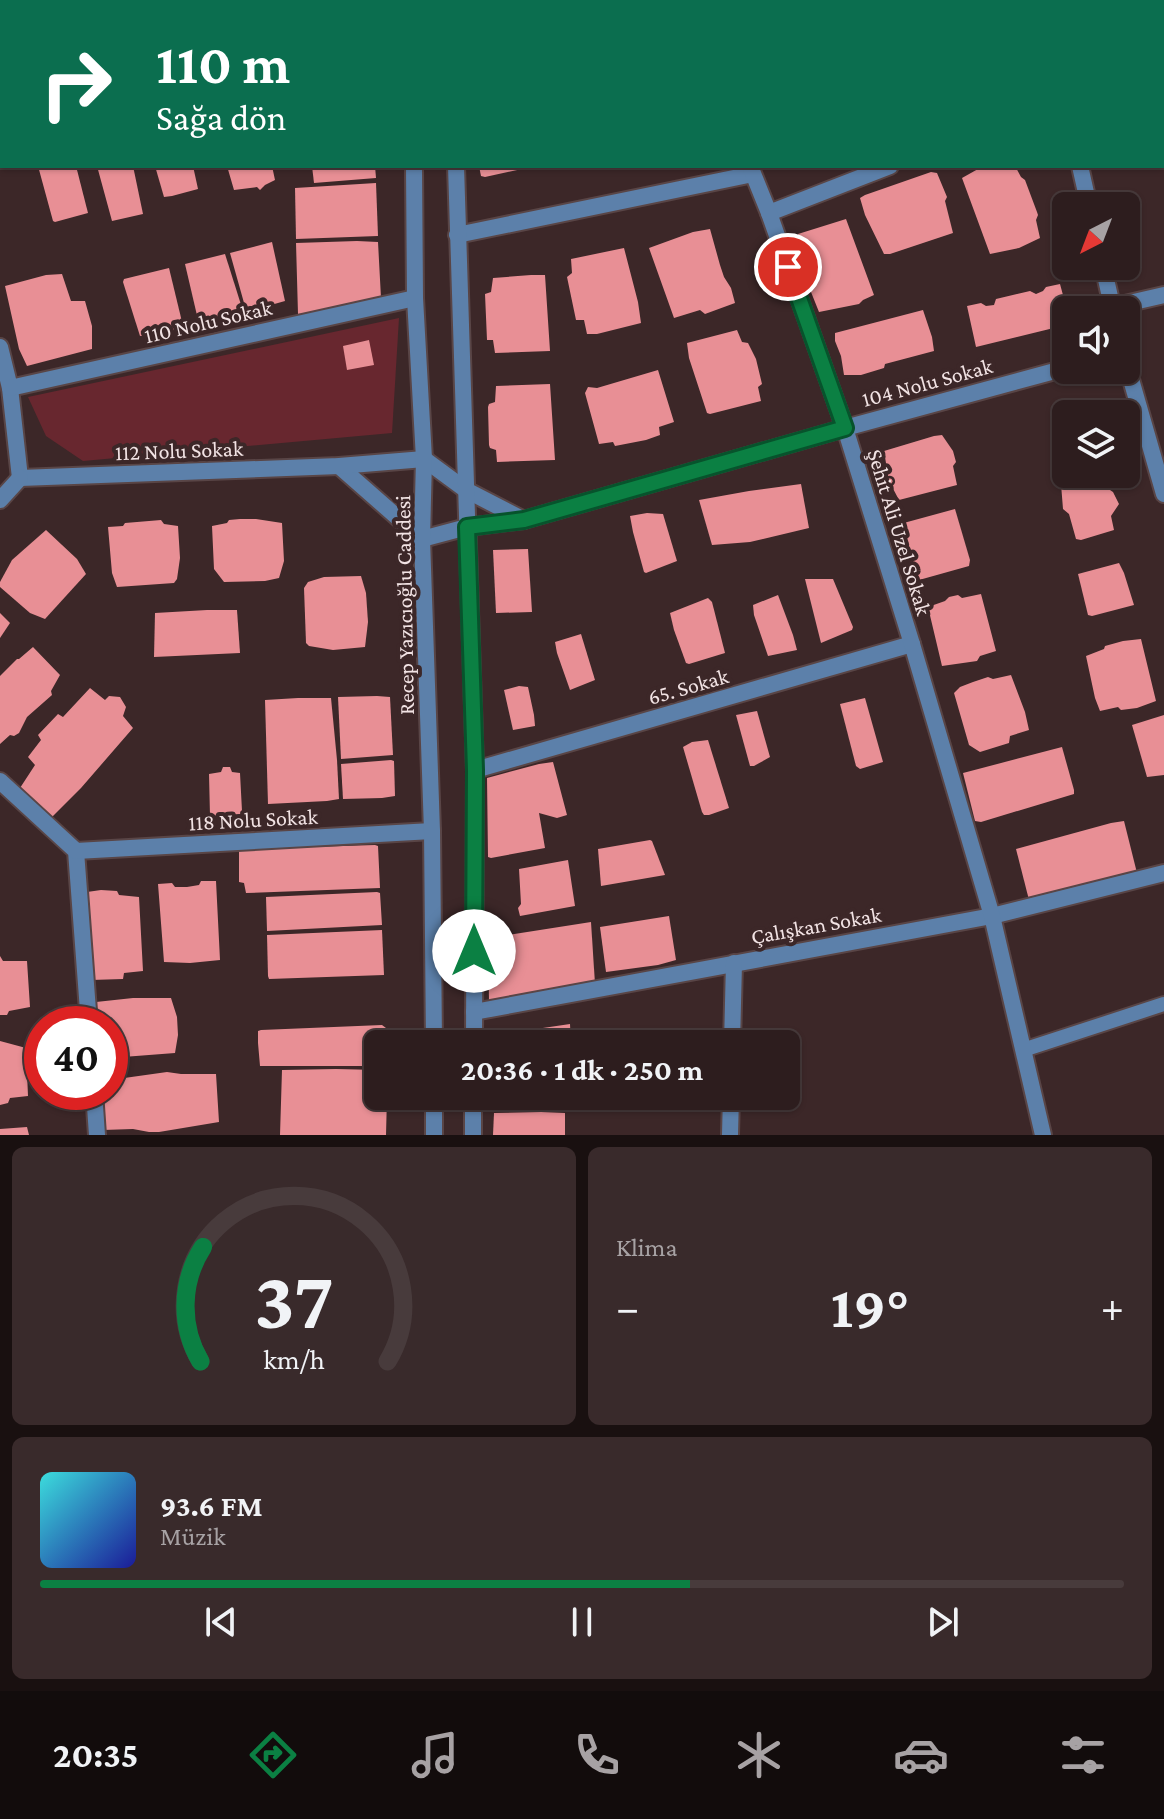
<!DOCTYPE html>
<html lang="tr">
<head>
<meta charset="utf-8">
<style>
  body { margin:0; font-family:"Crimson Pro",serif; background:#392a2b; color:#f1f3f6; height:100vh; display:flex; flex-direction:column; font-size:30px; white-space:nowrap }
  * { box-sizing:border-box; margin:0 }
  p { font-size:26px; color:#a7a2a4 }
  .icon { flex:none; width:44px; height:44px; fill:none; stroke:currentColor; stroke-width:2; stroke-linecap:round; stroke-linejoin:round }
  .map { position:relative; height:1135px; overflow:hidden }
  .side { display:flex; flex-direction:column; gap:12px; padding:12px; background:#191010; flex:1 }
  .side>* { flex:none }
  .hud { position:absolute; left:0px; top:0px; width:1164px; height:168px; box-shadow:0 2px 6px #0004,0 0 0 2px #483b3c; background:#0b6e4f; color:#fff; overflow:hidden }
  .needle { width:52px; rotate:222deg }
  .tools { position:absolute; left:1052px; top:192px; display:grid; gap:16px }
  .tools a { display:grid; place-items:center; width:88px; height:88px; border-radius:12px; background:#2d1d1e; box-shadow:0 2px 6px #0004,0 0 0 2px #483b3c; font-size:40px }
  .speed { position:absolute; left:24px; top:1006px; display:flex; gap:16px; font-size:40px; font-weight:700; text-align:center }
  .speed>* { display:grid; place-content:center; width:104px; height:104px; border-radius:50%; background:#2d1d1e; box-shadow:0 2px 6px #0004,0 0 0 2px #483b3c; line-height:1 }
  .speed .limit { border:12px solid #d22; background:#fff; color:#111 }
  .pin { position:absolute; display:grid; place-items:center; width:68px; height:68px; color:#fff; margin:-34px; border:4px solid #fff; border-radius:50%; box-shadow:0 2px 8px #0007 }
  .me { position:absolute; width:88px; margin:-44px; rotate:0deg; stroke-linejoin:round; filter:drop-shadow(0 0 6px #0008) }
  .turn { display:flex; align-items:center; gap:28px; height:168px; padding:0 24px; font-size:36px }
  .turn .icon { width:104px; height:104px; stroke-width:2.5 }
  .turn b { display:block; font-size:56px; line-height:68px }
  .big { font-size:60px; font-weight:700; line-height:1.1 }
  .side .tile { flex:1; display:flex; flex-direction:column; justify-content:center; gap:12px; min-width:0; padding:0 28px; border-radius:12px; background:#392a2b }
  .side .dial { align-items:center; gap:0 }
  .dial svg { height:208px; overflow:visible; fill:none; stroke:#483b3c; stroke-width:7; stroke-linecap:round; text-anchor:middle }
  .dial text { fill:#f1f3f6; stroke:none }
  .song { display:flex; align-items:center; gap:24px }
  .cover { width:96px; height:96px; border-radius:12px; background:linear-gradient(135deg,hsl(180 70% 55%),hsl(240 70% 35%)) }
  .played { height:8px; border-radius:4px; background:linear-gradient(90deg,#0b8043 60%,#483b3c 60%) }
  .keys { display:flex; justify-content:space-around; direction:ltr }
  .heat { display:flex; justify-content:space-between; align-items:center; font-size:44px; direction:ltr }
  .side .tiles { flex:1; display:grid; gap:12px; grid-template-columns:1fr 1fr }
  .tile:last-child { grid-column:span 2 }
  .trip { position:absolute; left:364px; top:1030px; width:436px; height:80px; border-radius:12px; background:#2d1d1e; box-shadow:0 2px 6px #0004,0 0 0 2px #483b3c; font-weight:700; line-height:80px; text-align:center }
  .menu { display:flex; height:128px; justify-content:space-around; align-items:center; background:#120c0c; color:#a7a2a4 }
  .menu .icon { width:56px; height:56px }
  .menu .on { color:#0b8043 }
  .menu b { font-size:36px; color:#f1f3f6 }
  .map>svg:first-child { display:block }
  .green { fill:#68272f }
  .building { fill:#e88f95 }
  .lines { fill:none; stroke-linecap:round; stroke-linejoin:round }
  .service-casing { stroke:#594546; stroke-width:18 }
  .minor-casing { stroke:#594546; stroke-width:20 }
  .tertiary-casing { stroke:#594546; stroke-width:20 }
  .primary-casing { stroke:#594546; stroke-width:24 }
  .service { stroke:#5c80aa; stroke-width:14 }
  .minor { stroke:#5c80aa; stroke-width:16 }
  .tertiary { stroke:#5c80aa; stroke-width:16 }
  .primary { stroke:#b3d0f3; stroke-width:20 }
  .route-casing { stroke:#07532c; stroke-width:20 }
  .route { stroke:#0b8043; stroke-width:14 }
  .labels { text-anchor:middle; stroke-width:8; stroke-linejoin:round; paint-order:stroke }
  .street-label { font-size:22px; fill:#f2e3e4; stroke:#3c2728 }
</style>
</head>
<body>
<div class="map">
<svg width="1164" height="1135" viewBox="0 0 1164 1135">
  <rect width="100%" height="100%" fill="#3c2728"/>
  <!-- green -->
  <path class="green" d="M 399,318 L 392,433 L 83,461 L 46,436 L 28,397 Z"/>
  <!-- building -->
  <g class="building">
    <path d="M 38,166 L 76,166 L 88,213 L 55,222 L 53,221 Z"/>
    <path d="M 97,166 L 133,166 L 143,214 L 112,221 Z"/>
    <path d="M 155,166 L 193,166 L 198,189 L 172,196 L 164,197 Z"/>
    <path d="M 227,166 L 272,166 L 275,180 L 265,185 L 260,190 L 257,187 L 234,190 Z"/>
    <path d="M 312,166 L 375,166 L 376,178 L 314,183 Z"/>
    <path d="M 479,166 L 531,166 L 531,167 L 485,177 L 481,176 Z"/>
    <path d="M 989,166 L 1015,166 L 1021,177 L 1025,180 L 1037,212 L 1038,215 L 1036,220 L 1040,238 L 1019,248 L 990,254 L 962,178 L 978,169 Z"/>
    <path d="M 931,172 L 937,173 L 947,197 L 945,201 L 953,233 L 890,254 L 884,254 L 865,215 L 860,198 L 865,195 Z"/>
    <path d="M 376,183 L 378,236 L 296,239 L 295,188 Z"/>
    <path d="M 846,219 L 874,295 L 863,300 L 859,304 L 819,312 L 803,272 L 799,255 L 801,250 L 798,234 Z"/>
    <path d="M 710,229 L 720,265 L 724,277 L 731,288 L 735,303 L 705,314 L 700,310 L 674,318 L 649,248 L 693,232 Z"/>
    <path d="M 357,241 L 378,242 L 381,298 L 326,309 L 321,313 L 298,314 L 296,243 Z"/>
    <path d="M 272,242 L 285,301 L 250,311 L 246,310 L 230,253 Z"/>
    <path d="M 624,248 L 638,302 L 641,323 L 597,334 L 587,334 L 584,320 L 576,320 L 567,277 L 572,273 L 571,259 Z"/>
    <path d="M 225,254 L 243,311 L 199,324 L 185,264 Z"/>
    <path d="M 169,268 L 183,326 L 170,332 L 140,336 L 123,282 L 124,279 Z"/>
    <path d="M 62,274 L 71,301 L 85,301 L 92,326 L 92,349 L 27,366 L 19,349 L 5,286 L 46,275 Z"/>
    <path d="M 531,275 L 545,275 L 550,351 L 495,353 L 493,340 L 487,340 L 485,294 L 491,292 L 493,278 Z"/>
    <path d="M 1060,284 L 1067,310 L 1066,325 L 976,347 L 967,306 L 981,303 L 986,306 L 994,305 L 996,299 L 1030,291 L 1036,294 L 1043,291 L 1046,287 Z"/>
    <path d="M 923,310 L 932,337 L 934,351 L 885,364 L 884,368 L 861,375 L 844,375 L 841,356 L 835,341 L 835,333 Z"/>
    <path d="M 737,330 L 742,342 L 748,343 L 756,359 L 762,384 L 758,387 L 761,401 L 710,414 L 707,413 L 689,358 L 687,343 Z"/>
    <path d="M 369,340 L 374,365 L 347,370 L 343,346 Z"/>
    <path d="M 658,370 L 674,422 L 659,427 L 660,435 L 646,440 L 615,446 L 613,442 L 599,444 L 585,393 L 588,387 L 597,388 Z"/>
    <path d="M 550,384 L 555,460 L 497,462 L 496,450 L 490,448 L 489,445 L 488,407 L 489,404 L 495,402 L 496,386 Z"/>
    <path d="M 942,435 L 953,451 L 956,462 L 953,466 L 957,485 L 899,500 L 889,481 L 884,451 L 934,436 Z"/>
    <path d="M 1100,475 L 1104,486 L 1113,492 L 1119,504 L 1111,516 L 1114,530 L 1081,540 L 1076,539 L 1069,514 L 1063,509 L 1061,484 Z"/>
    <path d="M 801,484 L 809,528 L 750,542 L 712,545 L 699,500 L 749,491 Z"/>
    <path d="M 955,509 L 970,560 L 969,566 L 919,580 L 916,579 L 902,537 L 900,524 Z"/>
    <path d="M 647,513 L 663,514 L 677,561 L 646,573 L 644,572 L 633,532 L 630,516 Z"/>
    <path d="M 240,519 L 256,519 L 282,523 L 284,561 L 279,578 L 265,581 L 224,582 L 214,569 L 212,526 L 227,523 L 229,520 Z"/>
    <path d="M 161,520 L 164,524 L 178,526 L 180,558 L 177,579 L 174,583 L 117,587 L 112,573 L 108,527 L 123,526 L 125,523 Z"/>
    <path d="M 46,530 L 77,559 L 86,574 L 45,619 L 30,613 L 0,587 L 0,582 L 12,560 Z"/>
    <path d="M 528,549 L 532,612 L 496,613 L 493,550 Z"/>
    <path d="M 1119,563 L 1124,573 L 1134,605 L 1092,616 L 1088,615 L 1078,574 Z"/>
    <path d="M 361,576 L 366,593 L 368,622 L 365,647 L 333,650 L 309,646 L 306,643 L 304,588 L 308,582 L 324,577 Z"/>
    <path d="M 805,579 L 833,579 L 853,627 L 852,630 L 821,643 Z"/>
    <path d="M 981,594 L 996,651 L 980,656 L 977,661 L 942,666 L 928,607 L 945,601 L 949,597 L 958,595 L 962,598 Z"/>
    <path d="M 778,595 L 793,635 L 797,650 L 768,656 L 754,615 L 753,605 Z"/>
    <path d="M 708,598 L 712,602 L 725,653 L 689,664 L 686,663 L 674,630 L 670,613 Z"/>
    <path d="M 207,610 L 237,610 L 240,653 L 154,657 L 155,613 Z"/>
    <path d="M 0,613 L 10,623 L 0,638 Z"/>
    <path d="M 581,634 L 595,680 L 570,690 L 557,653 L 555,642 Z"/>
    <path d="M 1141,639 L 1156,701 L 1137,708 L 1121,710 L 1118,707 L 1100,711 L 1095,698 L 1086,656 L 1104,649 L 1105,646 L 1123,641 Z"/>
    <path d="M 33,647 L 60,675 L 51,691 L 52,695 L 27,717 L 19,733 L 14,736 L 10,735 L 0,744 L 0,676 L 17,659 L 19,659 Z"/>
    <path d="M 1011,675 L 1025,712 L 1029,730 L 1010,736 L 1009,743 L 980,752 L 969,745 L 954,693 L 960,687 L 973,682 L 988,677 L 993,679 Z"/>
    <path d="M 519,686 L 528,687 L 534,715 L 535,726 L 513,730 L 504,690 Z"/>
    <path d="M 90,688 L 105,700 L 109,696 L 120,697 L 126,707 L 123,716 L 133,728 L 81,788 L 52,817 L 20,788 L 35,765 L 28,757 L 41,740 L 38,735 L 58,714 L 63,717 Z"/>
    <path d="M 377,696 L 390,697 L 393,755 L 341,759 L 338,697 Z"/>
    <path d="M 298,698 L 331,698 L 337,760 L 339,799 L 327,801 L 268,804 L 265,700 Z"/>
    <path d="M 865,698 L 883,762 L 860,769 L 856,766 L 840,704 Z"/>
    <path d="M 757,711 L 770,757 L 754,766 L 750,766 L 736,715 Z"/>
    <path d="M 1164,715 L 1164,775 L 1147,777 L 1132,725 Z"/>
    <path d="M 708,740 L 729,808 L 709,815 L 704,815 L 702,812 L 683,747 L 692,742 Z"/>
    <path d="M 1062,747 L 1074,790 L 1074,794 L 981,822 L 975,821 L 963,773 Z"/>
    <path d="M 391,760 L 394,761 L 395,796 L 382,798 L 343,799 L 341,764 Z"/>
    <path d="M 553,762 L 567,815 L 557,818 L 539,813 L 545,848 L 491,858 L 488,857 L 487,778 L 539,764 Z"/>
    <path d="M 223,767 L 230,767 L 232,772 L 240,773 L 242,811 L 241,814 L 210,816 L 209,774 L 221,772 Z"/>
    <path d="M 1124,821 L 1137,873 L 1029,900 L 1016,849 L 1111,823 Z"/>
    <path d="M 650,840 L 652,841 L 665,875 L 601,886 L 598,849 Z"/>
    <path d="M 375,845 L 378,846 L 380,888 L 246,893 L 244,883 L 239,882 L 239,851 L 242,849 Z"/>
    <path d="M 568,860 L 575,906 L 520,916 L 518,908 L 521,904 L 519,869 Z"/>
    <path d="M 201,881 L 216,881 L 220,960 L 190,963 L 164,962 L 158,884 L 172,883 L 175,887 L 187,887 L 199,885 Z"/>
    <path d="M 101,890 L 117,891 L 119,895 L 139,897 L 143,971 L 124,973 L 123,979 L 91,980 L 87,892 Z"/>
    <path d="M 377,892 L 380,893 L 382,925 L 267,931 L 266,897 Z"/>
    <path d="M 669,916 L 676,960 L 658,965 L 606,972 L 600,927 Z"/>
    <path d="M 591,922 L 595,984 L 489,1001 L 488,938 Z"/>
    <path d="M 382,930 L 384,975 L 269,979 L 268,976 L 267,935 Z"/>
    <path d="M 0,956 L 3,961 L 27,961 L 30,1007 L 9,1011 L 7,1015 L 0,1015 Z"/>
    <path d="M 133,998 L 171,998 L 177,1017 L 178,1035 L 175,1053 L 110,1058 L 110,1024 L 95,1024 L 95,1005 L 96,1002 Z"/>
    <path d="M 570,1024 L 571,1044 L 492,1044 L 493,1035 L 533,1032 L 536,1029 Z"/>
    <path d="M 382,1025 L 386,1028 L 387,1044 L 378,1044 L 378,1066 L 260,1066 L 258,1043 L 258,1031 L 261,1030 Z"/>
    <path d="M 0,1041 L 26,1048 L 28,1096 L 10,1098 L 8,1103 L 0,1105 Z"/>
    <path d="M 336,1069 L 378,1070 L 378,1096 L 387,1096 L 386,1135 L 280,1135 L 282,1070 Z"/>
    <path d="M 167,1072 L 181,1074 L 216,1074 L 219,1122 L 159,1132 L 149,1132 L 133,1129 L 103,1130 L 99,1092 L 110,1092 L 110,1080 Z"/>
    <path d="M 493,1096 L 566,1096 L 566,1108 L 494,1109 Z"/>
    <path d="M 541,1112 L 565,1113 L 565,1135 L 493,1135 L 494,1113 Z"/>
    <path d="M 27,1127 L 29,1135 L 0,1135 L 0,1129 Z"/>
  </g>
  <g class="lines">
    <!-- service casing -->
    <g class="service-casing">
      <path id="service" d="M 1023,1050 L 1164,1004"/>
    </g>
    <!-- minor casing -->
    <g class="minor-casing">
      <g id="minor">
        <path d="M 396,2 L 403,0"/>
        <path d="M 0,124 L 2,124"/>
        <path d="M 1080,166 L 1089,206"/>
        <path d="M 769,213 L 890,166"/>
        <path d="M 457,235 L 753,174"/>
        <path d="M 1103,266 L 1113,310"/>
        <path d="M 1112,307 L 1164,295"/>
        <path d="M 0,347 L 10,388 L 20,478"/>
        <path d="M 1126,362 L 1164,494"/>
        <path d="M 10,388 L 415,298"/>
        <path d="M 339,466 L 422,539 L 467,527 L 524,520 L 845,428 L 1066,368"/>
        <path d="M 20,478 L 339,466 L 424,459 L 466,490 L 524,520"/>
        <path d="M 0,500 L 20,478"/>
        <path d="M 475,770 L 912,644"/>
        <path d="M 0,781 L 76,851 L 89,1024"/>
        <path d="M 76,851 L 432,831"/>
        <path d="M 474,1012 L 992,916 L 1164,873"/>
        <path d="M 732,1044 L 734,963"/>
        <path d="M 94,1092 L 97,1135"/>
        <path d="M 730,1135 L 731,1096"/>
      </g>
    </g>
    <!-- tertiary casing -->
    <g class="tertiary-casing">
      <g id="tertiary">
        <path d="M 413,0 L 413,2"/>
        <path d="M 453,0 L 453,2"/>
        <path d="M 690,0 L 690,2"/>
        <path d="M 414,166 L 415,298 L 424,459 L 422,539 L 432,831 L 434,1044"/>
        <path d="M 456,166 L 475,770 L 474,1044"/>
        <path d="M 750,166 L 769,213 L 845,428 L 912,644 L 992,916 L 1043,1135"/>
        <path d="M 434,1096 L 434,1135"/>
        <path d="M 473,1135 L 473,1096"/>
      </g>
    </g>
    <!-- primary casing -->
    <g class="primary-casing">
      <g id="primary">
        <path d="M 1071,0 L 1074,2"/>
        <path d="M 1149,0 L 1152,2"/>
        <path d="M 1162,73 L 1164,75"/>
      </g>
    </g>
    <!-- service -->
    <use href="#service" class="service"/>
    <!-- minor -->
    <use href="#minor" class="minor"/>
    <!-- tertiary -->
    <use href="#tertiary" class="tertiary"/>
    <!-- primary -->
    <use href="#primary" class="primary"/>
  </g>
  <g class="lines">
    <!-- route casing -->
    <g class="route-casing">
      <path id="route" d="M 474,951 L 475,770 L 467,527 L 524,520 L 845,428 L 788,267"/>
    </g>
    <!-- route -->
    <use href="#route" class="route"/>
  </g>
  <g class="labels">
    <!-- street labels -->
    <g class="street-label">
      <text transform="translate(208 321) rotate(-13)" y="8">110 Nolu Sokak</text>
      <text transform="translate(927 382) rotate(-15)" y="8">104 Nolu Sokak</text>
      <text transform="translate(179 450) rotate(-2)" y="8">112 Nolu Sokak</text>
      <text transform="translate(900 532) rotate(73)" y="8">Şehit Ali Uzel Sokak</text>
      <text transform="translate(404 605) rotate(-91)" y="8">Recep Yazıcıoğlu Caddesi</text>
      <text transform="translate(688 686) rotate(-16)" y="8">65. Sokak</text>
      <text transform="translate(253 819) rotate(-3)" y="8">118 Nolu Sokak</text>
      <text transform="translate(816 925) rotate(-10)" y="8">Çalışkan Sokak</text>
    </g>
  </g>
</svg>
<div class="tools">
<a><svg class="needle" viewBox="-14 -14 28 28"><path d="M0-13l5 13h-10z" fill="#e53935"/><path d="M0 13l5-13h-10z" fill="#a7a2a4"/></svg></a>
<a><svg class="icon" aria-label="sound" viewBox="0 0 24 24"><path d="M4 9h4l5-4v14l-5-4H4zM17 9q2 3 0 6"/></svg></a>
<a><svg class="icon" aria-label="layers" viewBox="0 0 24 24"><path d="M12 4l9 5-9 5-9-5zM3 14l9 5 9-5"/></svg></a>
</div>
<div class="speed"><div class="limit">40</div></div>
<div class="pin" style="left:788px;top:267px;background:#d93025"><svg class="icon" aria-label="arrive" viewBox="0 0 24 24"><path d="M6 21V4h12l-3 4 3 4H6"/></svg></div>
<svg class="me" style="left:474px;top:951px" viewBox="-20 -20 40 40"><circle r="19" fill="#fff"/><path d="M0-13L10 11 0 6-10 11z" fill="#0b8043"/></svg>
<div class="trip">20:36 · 1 dk · 250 m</div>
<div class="hud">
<div class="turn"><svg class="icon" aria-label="right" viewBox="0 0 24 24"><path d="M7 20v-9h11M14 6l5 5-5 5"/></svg><div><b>110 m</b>Sağa dön</div></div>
</div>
</div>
<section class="side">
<div class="tiles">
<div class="tile dial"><svg viewBox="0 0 100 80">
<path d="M14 69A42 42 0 1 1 86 69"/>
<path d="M14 69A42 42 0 0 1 15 25" stroke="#0b8043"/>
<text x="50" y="56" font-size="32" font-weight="700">37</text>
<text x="50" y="72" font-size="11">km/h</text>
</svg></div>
<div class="tile"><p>Klima</p>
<div class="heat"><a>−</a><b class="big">19°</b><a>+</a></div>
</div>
<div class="tile">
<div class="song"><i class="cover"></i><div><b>93.6 FM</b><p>Müzik</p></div></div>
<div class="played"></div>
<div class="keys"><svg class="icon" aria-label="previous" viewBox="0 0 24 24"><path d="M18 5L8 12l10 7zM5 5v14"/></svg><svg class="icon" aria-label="pause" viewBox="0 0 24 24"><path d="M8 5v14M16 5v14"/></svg><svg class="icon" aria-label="next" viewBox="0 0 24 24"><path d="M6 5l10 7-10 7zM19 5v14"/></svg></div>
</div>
</div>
</section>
<nav class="menu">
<b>20:35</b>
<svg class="icon on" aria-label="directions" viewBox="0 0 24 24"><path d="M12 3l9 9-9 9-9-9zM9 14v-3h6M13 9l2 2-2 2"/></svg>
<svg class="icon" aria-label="music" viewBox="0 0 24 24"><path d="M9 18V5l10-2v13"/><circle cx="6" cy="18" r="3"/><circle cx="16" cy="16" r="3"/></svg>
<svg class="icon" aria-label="phone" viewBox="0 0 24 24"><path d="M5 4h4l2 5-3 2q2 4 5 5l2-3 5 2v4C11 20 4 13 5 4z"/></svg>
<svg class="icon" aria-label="climate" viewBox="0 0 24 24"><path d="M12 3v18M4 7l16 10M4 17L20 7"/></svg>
<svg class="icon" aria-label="car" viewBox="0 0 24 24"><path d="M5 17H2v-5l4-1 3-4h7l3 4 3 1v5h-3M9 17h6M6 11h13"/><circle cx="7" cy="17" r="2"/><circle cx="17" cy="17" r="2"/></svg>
<svg class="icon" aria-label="filters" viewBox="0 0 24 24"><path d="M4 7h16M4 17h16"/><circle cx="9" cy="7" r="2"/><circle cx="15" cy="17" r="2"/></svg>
</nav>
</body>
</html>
